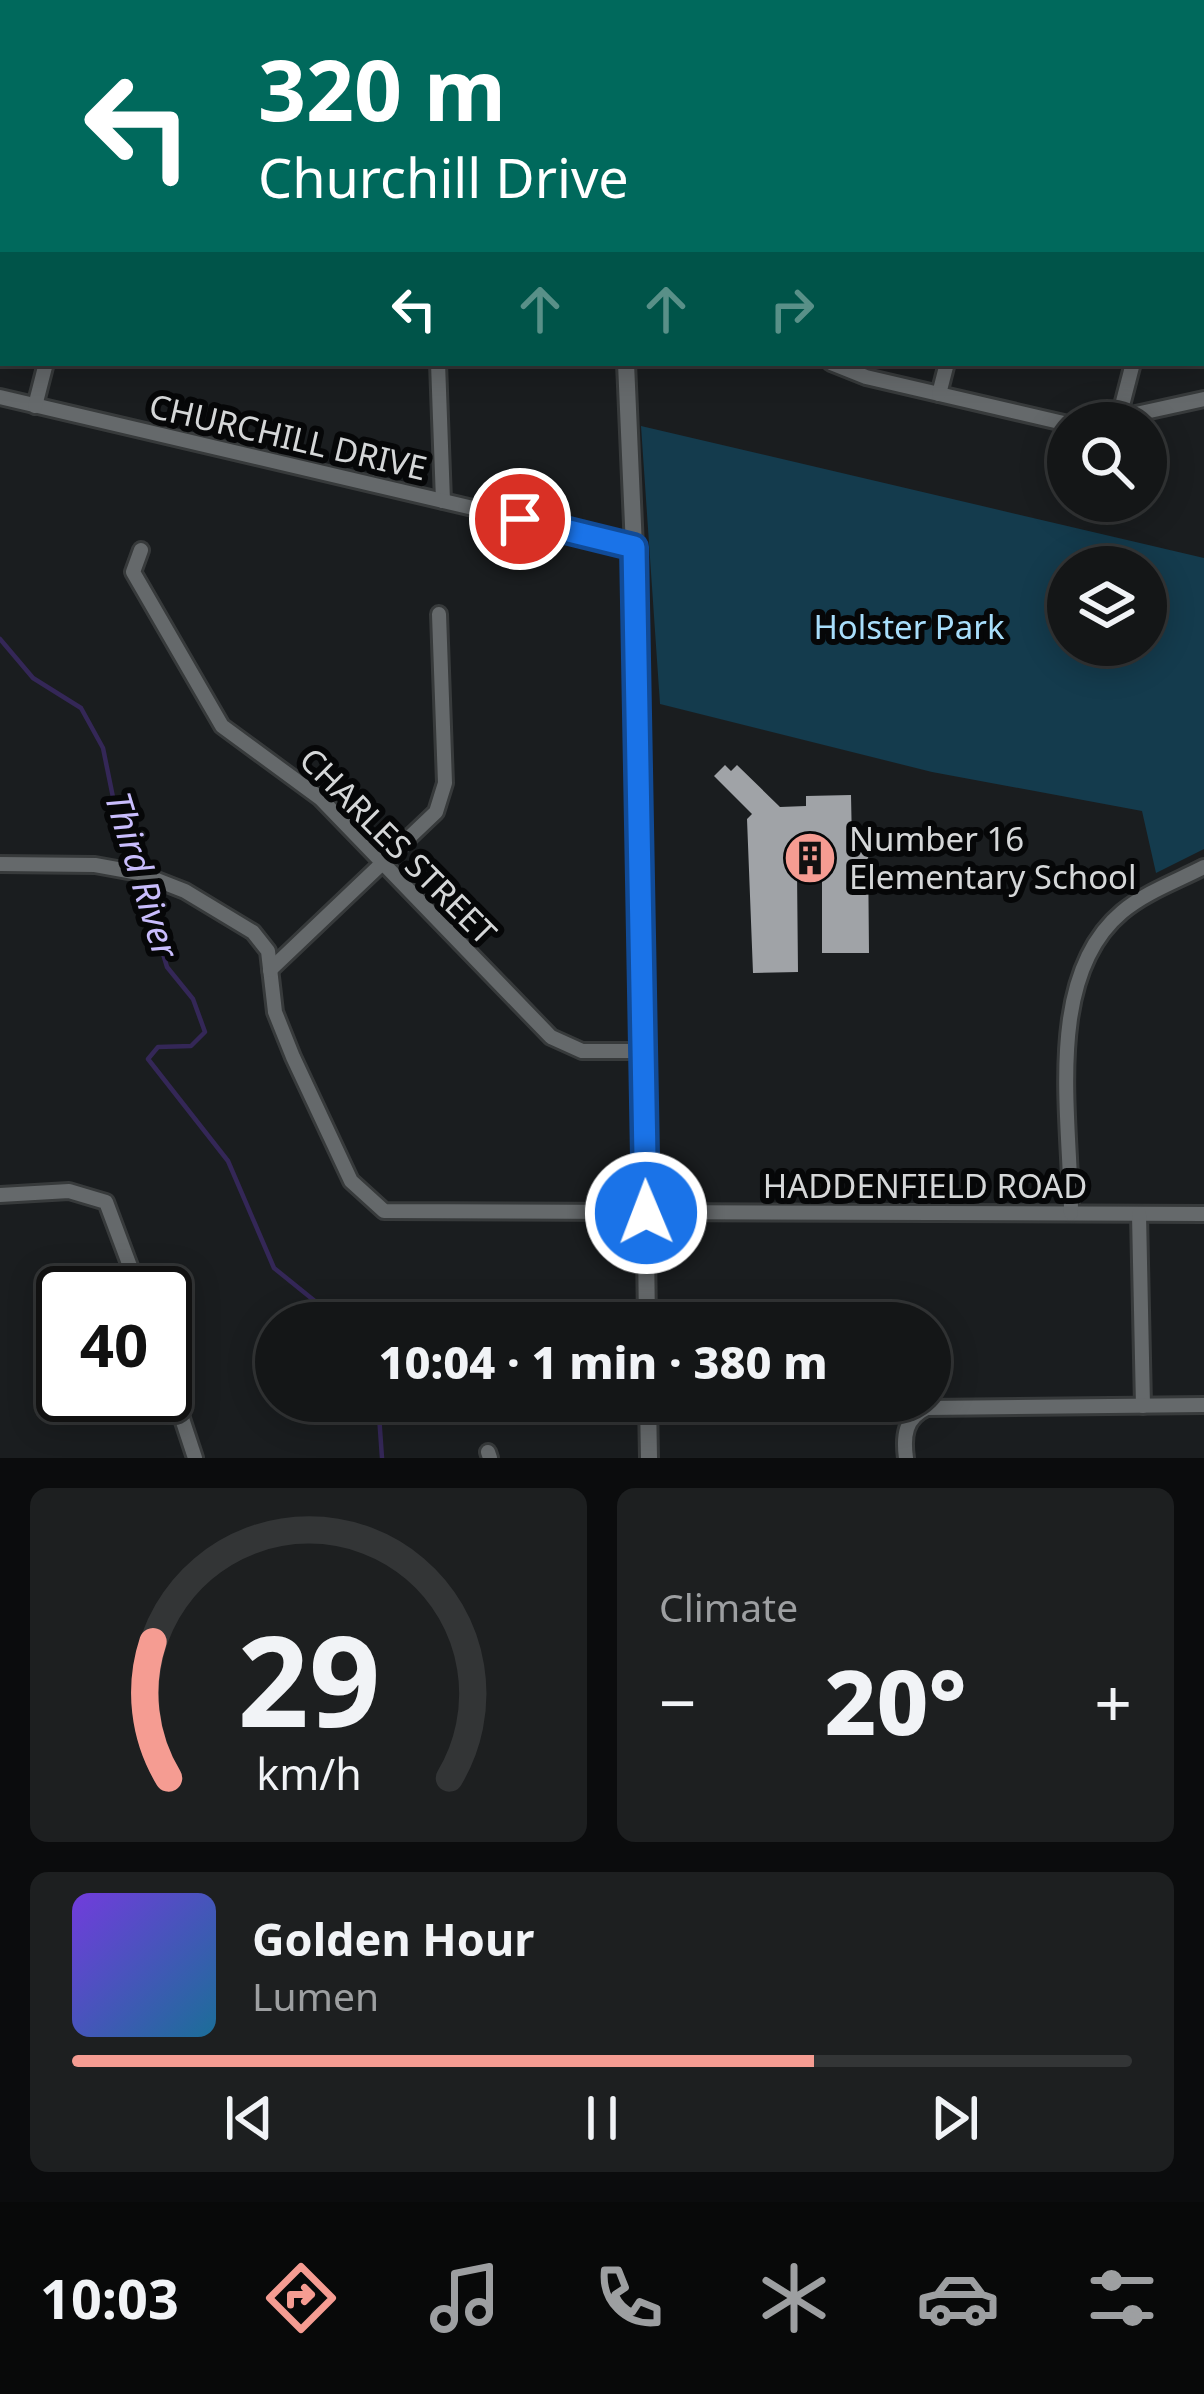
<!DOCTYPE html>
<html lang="en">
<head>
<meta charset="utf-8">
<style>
  body { margin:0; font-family:"Noto Sans",sans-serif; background:#1d1f20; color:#f1f3f6; height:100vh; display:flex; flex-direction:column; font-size:45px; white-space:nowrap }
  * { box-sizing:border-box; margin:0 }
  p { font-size:39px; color:#9d9fa1 }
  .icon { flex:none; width:66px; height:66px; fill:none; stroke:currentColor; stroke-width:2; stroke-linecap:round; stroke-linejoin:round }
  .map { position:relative; height:1458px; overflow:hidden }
  .side { display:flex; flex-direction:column; gap:30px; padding:30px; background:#0b0c0d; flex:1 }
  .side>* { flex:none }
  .guide { position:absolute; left:0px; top:0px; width:1206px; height:366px; box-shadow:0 6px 30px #0003,0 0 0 3px #333536; background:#00695c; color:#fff; overflow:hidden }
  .buttons { position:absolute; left:1047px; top:402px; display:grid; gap:24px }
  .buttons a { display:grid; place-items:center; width:120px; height:120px; border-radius:50%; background:#141617; box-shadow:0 6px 30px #0003,0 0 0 3px #333536; font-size:60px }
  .speed { position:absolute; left:36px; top:1266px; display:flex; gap:24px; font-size:60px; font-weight:700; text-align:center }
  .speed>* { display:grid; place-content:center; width:156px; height:156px; border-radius:50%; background:#141617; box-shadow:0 6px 30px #0003,0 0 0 3px #333536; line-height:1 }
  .speed .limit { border:6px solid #111; border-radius:18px; background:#fff; color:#111 }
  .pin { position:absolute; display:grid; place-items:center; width:102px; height:102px; color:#fff; margin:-51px; border:6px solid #fff; border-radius:50%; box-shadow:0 3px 12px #0007 }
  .me { position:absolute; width:132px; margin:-66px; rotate:359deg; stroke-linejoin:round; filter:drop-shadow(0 0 9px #0008) }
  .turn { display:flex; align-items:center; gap:42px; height:252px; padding:0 60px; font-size:54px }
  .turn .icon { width:156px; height:156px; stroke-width:2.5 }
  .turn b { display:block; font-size:84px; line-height:102px }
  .lanes { display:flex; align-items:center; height:114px; padding:0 60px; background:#0003; justify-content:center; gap:60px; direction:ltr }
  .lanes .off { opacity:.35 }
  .big { font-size:90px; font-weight:800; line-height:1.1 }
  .side .tile { flex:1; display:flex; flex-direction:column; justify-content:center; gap:18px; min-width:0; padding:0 42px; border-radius:18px; background:#1d1f20 }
  .side .dial { align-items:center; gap:0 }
  .dial svg { height:312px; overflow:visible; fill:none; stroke:#333536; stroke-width:7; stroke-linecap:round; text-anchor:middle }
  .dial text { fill:#f1f3f6; stroke:none }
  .song { display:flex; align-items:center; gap:36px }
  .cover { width:144px; height:144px; border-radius:18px; background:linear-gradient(135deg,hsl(260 70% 55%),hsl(200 70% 35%)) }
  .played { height:12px; border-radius:6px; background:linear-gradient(90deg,#f59c92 70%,#333536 70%) }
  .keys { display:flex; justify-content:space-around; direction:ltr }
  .heat { display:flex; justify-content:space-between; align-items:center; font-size:66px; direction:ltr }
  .side .tiles { flex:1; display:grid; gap:30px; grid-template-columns:1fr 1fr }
  .tile:last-child { grid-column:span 2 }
  .trip { position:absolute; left:255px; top:1302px; width:696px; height:120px; border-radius:60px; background:#141617; box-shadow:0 6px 30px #0003,0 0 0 3px #333536; font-weight:800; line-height:120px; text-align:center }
  .dock { display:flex; height:192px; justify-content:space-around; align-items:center; background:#080909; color:#9d9fa1 }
  .dock .icon { width:84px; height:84px }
  .dock .on { color:#f59c92 }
  .dock b { font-size:54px; color:#f1f3f6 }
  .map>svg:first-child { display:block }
  .green { fill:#143b4d; fill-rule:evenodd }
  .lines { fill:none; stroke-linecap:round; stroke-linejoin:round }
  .stream { stroke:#342757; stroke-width:4.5 }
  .building { fill:#a0a3a7 }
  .minor-casing { stroke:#373a3b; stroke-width:20 }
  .tertiary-casing { stroke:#373a3b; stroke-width:22 }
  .minor { stroke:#65696b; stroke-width:14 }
  .tertiary { stroke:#65696b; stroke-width:16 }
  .route-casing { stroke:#114b97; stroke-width:30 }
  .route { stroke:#1a73e8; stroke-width:21 }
  .labels { text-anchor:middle; stroke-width:12; stroke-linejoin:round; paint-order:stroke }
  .street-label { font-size:33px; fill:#d5d7d8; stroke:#060708 }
  .park-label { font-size:33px; fill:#a8defb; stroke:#060708 }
  .poi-label { font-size:33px; fill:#d5d7d8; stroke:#060708; text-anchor:start }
  .water-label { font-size:36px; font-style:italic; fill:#c9bdfd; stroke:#060708 }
</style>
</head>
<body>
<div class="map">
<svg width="1204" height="1458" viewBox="0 0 1204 1458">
  <rect width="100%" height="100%" fill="#1a1d1f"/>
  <!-- green -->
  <g class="green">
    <path d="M 670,0 L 1204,0 L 1204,24 L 1203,3 Z"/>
    <path d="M 641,426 L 1204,558 L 1204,849 L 1156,873 L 1142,811 L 932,772 L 660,704 ZM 1068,567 L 1146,567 L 1146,645 L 1068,645 Z"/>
  </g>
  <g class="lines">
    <!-- stream -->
    <g class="stream">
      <path d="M 0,639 L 33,678 L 81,708 L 103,748 L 117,817 L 137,870"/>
      <path d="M 141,880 L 167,967 L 193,999 L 205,1032 L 191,1046 L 158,1047 L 148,1059 L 228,1161 L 274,1268 L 342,1323"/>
      <path d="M 378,1401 L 382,1458"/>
    </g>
  </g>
  <!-- building -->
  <path class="building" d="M 725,765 L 731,771 L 737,765 L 780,807 L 806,806 L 806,796 L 851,795 L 852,844 L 868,844 L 869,953 L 822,953 L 822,871 L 797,871 L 798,972 L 753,973 L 747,819 L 752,814 L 714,776 Z"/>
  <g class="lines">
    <!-- minor casing -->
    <g class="minor-casing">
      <g id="minor">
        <path d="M 55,0 L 57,3"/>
        <path d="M 1203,181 L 1204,181"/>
        <path d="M 438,363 L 443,501"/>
        <path d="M 831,363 L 866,377 L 1068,424"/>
        <path d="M 939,394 L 947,363"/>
        <path d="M 0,397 L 635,546"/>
        <path d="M 35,406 L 46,363"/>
        <path d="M 1119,417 L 1133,363"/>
        <path d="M 1095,423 L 1204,399"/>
        <path d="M 141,550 L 133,572 L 222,726 L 320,798 L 551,1037 L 582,1051 L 644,1051"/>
        <path d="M 0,864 L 95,865 L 139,873 L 185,891 L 253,932 L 268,951 L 275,1012 L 293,1057 L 351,1181 L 384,1211 L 1204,1214"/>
        <path d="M 270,970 L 436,812 L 445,783 L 439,614"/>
        <path d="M 0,1195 L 69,1191 L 106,1202 L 140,1293"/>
        <path d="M 1071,1213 C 1071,1120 1043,978 1122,912 C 1146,892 1177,881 1204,867"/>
        <path d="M 1139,1214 L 1143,1406"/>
        <path d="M 165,1367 L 195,1458"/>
        <path d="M 488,1452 L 490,1458"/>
        <path d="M 906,1458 C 903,1436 905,1418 927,1408 L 1204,1405"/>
      </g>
    </g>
    <!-- tertiary casing -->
    <g class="tertiary-casing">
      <g id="tertiary">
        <path d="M 655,3 L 655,0"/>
        <path d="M 626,363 L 638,640 L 647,1323"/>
        <path d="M 648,1401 L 649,1458"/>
      </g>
    </g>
    <!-- minor -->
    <use href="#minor" class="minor"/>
    <!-- tertiary -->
    <use href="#tertiary" class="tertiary"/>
  </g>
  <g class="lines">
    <!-- route casing -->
    <g class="route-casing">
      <path id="route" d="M 520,519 L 634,547 L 646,1213"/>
    </g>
    <!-- route -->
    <use href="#route" class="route"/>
  </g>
  <!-- icons -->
  <defs>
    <g id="building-disc" transform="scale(2.7)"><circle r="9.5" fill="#f59c92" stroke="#060708"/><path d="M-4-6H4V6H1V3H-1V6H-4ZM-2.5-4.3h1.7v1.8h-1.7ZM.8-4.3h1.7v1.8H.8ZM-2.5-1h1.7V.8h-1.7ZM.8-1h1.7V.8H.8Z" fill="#111"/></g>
  </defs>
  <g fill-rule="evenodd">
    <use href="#building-disc" x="810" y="858"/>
  </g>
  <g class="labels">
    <!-- street labels -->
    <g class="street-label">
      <text transform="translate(288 437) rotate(13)" y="12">CHURCHILL DRIVE</text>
      <text transform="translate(398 846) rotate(45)" y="12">CHARLES STREET</text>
      <text x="925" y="1198">HADDENFIELD ROAD</text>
    </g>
    <!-- park labels -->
    <g class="park-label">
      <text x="909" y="639">Holster Park</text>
    </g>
    <!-- poi labels -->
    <g class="poi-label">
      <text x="849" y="851">Number 16<tspan x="849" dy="38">Elementary School</tspan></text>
    </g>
    <!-- water labels -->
    <g class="water-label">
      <text transform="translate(142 875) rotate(73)" y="13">Third River</text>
    </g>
  </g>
</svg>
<div class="buttons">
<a><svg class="icon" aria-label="search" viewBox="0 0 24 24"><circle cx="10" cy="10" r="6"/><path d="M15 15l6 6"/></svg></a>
<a><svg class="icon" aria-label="layers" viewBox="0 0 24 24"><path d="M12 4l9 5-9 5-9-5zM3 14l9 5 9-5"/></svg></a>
</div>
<div class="speed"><div class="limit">40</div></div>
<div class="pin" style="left:520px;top:519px;background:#d93025"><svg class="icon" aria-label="arrive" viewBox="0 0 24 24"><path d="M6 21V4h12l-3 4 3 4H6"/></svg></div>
<svg class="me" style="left:646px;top:1213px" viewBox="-20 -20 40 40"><circle r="17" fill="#1a73e8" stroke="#fff" stroke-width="3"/><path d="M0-11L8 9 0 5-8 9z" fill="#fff"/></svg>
<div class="trip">10:04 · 1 min · 380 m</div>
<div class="guide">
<div class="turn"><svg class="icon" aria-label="left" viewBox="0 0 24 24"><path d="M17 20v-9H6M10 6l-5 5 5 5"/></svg><div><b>320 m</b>Churchill Drive</div></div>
<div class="lanes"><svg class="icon" aria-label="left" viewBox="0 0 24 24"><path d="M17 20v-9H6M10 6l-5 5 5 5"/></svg><svg class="icon off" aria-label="ahead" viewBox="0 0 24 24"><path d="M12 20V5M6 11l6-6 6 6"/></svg><svg class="icon off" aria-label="ahead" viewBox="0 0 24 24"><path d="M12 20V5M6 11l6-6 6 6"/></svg><svg class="icon off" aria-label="right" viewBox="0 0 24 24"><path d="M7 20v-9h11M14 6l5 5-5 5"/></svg></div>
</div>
</div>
<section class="side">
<div class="tiles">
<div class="tile dial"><svg viewBox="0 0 100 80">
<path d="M14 69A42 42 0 1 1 86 69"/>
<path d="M14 69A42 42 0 0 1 10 34" stroke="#f59c92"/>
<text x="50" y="56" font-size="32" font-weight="700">29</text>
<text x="50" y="72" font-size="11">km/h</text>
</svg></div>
<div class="tile"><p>Climate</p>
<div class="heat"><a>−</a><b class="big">20°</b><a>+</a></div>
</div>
<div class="tile">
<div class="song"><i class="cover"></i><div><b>Golden Hour</b><p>Lumen</p></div></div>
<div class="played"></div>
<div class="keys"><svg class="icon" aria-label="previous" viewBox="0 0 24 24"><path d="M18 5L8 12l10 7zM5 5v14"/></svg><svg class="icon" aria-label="pause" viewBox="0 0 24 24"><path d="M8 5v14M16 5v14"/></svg><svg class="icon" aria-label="next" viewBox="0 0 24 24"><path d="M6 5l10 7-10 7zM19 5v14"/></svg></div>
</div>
</div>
</section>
<nav class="dock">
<b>10:03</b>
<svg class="icon on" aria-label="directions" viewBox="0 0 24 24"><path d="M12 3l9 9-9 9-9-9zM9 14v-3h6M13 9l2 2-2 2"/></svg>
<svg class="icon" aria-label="music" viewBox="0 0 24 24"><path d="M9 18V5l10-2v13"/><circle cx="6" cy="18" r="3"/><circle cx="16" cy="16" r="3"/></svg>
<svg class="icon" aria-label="phone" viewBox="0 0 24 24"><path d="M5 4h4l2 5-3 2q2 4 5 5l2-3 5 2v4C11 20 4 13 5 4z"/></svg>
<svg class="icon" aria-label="climate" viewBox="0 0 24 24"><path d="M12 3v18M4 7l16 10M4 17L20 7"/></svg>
<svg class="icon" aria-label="car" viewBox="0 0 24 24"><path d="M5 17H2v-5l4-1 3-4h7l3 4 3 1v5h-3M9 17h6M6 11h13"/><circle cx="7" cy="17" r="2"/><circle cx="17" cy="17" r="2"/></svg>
<svg class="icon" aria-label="filters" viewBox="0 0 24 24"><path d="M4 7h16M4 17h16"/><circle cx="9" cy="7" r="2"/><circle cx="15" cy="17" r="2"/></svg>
</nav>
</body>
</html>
